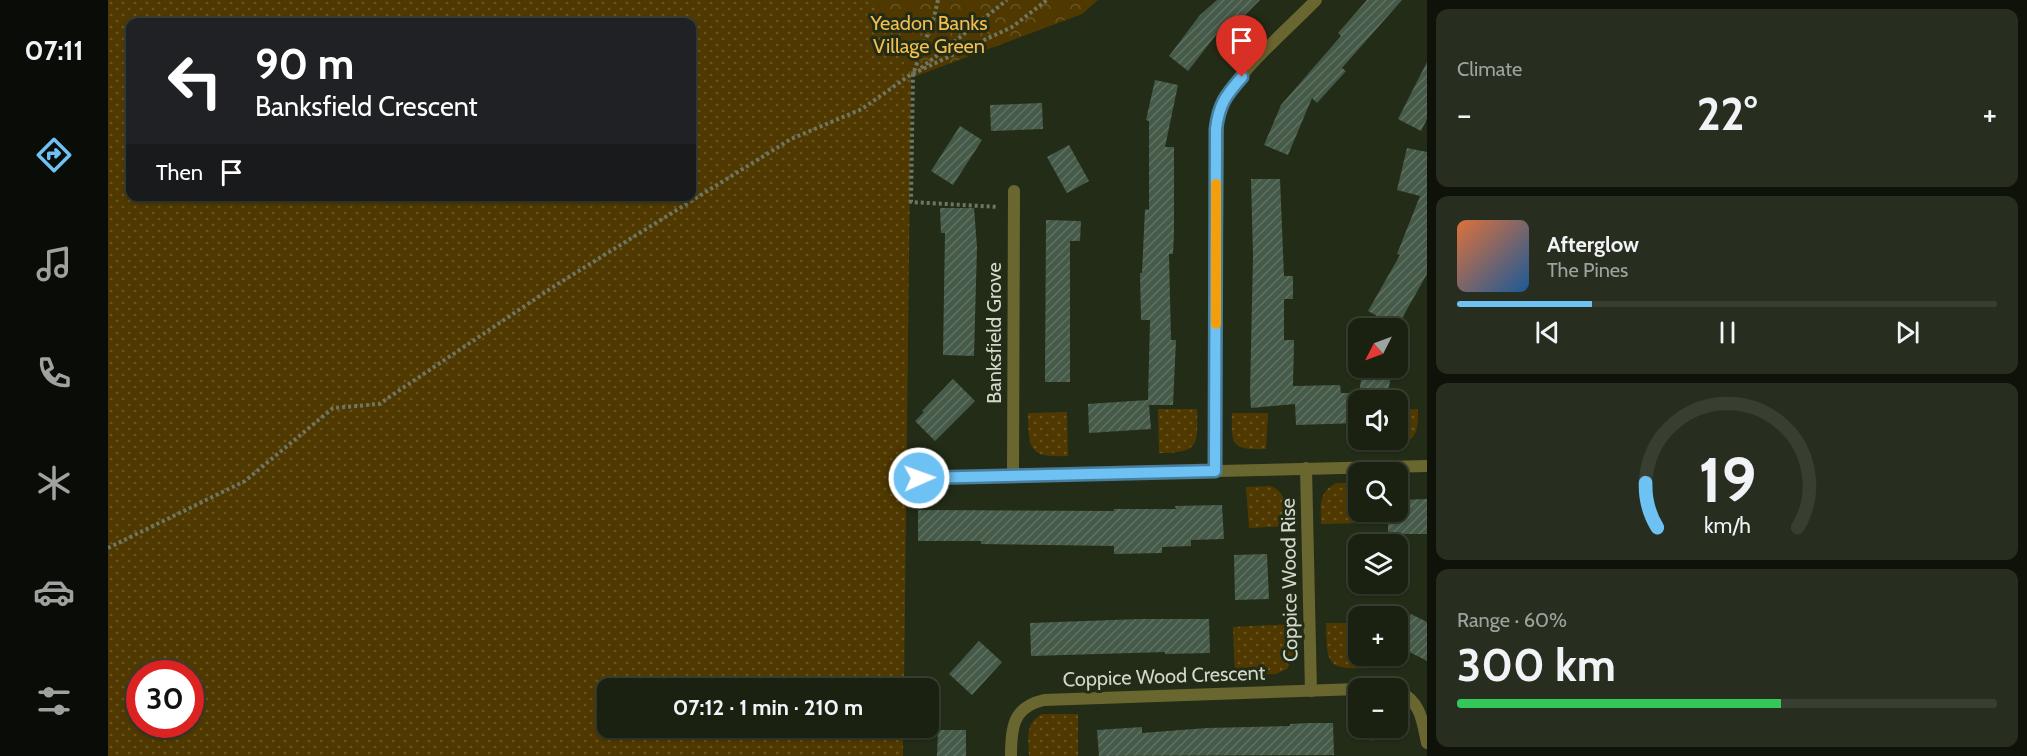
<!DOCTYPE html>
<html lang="en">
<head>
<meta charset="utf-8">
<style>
  body { margin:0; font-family:Cabin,sans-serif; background:#272e1f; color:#f1f3f6; height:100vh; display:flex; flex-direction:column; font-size:22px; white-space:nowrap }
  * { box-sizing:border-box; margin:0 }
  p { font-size:20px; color:#9fa39f }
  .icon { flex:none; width:33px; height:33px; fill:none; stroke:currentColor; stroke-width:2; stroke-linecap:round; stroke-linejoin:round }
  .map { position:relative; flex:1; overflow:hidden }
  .side { display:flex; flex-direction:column; gap:9px; padding:9px; background:#0e1209; width:600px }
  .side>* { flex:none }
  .banner { position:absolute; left:18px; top:18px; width:570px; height:183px; border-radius:12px; box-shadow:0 2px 4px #0004,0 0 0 2px #383e31; background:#202124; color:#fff; overflow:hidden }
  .needle { width:39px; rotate:228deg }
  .fabs { position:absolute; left:1240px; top:318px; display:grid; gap:12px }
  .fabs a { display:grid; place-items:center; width:60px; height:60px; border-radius:12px; background:#1a2111; box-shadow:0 2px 4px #0004,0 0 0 2px #383e31; font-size:30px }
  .speed { position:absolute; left:18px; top:660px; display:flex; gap:12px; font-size:30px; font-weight:700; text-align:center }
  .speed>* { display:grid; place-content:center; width:78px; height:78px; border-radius:50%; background:#1a2111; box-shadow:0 2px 4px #0004,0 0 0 2px #383e31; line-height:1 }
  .speed .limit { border:9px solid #d22; background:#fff; color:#111 }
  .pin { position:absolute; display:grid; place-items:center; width:51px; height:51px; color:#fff; margin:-62px -26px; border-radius:50% 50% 50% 0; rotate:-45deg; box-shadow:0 0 6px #0007 }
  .pin .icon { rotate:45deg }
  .me { position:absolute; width:66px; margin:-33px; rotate:88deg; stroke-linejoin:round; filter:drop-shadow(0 0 4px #0008) }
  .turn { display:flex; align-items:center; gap:21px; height:126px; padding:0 30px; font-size:27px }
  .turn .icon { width:78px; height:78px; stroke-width:2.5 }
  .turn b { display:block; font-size:42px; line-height:51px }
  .then { display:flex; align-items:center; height:57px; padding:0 30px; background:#0003; gap:12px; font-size:22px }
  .big { font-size:45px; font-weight:700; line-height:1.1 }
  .side .card { flex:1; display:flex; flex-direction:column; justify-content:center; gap:9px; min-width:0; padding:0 21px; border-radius:12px; background:#272e1f }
  .side .dial { align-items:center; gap:0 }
  .dial svg { height:156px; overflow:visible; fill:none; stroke:#383e31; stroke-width:7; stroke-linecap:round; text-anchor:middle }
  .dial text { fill:#f1f3f6; stroke:none }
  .song { display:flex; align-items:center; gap:18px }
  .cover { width:72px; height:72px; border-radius:9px; background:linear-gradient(135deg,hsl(20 70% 55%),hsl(210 70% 35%)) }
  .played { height:6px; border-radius:3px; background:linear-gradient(90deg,#6ec2f3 25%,#383e31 25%) }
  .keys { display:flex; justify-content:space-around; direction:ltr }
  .heat { display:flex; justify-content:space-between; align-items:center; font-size:33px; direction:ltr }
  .charge { height:9px; border-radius:4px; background:linear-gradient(90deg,#34c759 60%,#383e31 0) }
  .trip { position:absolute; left:489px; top:678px; width:342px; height:60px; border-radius:12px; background:#1a2111; box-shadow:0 2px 4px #0004,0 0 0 2px #383e31; font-weight:700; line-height:60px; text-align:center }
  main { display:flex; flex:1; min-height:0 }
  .tabs { display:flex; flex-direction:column; width:108px; justify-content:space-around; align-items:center; background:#0a0d07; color:#9fa39f }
  .tabs .icon { width:42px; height:42px }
  .tabs .selected { color:#6ec2f3 }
  .tabs b { font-size:27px; color:#f1f3f6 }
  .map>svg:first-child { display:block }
  .grass { fill:url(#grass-dots); fill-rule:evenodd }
  .park { fill:url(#park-crowns) }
  .building { fill:url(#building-hatch) }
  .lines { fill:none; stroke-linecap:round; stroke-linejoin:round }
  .path { stroke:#6e7664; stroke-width:4; stroke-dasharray:3 3; stroke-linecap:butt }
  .street { stroke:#6a662f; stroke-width:12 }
  .route-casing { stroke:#487e9e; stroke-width:15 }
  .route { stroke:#6ec2f3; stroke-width:10 }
  .slow { stroke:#f59e0b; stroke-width:10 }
  .labels { text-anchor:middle; stroke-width:6; stroke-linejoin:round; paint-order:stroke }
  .park-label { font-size:20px; fill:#f3be4e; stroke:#232c17 }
  .street-label { font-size:20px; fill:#d2d8cb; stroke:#232c17 }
</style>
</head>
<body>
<main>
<nav class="tabs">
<b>07:11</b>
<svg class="icon selected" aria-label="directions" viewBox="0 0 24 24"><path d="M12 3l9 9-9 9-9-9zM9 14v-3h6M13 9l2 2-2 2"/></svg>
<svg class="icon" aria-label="music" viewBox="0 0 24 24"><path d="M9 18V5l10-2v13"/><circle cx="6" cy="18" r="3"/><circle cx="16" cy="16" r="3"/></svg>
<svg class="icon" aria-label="phone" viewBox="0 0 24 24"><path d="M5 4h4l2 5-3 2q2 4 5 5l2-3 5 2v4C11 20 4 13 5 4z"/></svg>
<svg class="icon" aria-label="climate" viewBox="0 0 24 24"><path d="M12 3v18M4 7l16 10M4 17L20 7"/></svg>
<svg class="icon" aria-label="car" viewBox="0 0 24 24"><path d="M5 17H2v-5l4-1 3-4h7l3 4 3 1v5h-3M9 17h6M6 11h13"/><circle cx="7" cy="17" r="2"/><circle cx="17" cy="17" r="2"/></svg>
<svg class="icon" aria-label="filters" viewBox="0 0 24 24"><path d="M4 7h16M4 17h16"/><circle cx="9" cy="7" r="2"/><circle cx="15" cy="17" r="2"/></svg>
</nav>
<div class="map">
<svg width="1319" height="756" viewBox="0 0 1319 756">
  <defs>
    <pattern id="grass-dots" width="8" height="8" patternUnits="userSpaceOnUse" patternTransform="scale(1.5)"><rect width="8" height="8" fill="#503900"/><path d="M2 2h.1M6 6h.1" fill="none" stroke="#685524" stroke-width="1.8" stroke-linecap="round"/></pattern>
    <pattern id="park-crowns" width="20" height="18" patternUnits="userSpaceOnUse" patternTransform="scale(1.5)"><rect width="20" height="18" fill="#503900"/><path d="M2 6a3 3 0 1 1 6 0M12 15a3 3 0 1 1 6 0" fill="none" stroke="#685524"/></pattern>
    <pattern id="building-hatch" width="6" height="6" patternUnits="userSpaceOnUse" patternTransform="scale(1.5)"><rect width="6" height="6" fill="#465a49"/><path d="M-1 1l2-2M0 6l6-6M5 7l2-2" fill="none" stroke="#607162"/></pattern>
  </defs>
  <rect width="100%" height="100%" fill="#232c17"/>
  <!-- grass -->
  <g class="grass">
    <path d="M 0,0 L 768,0 L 803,78 L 796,688 L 500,688 L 500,728 L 795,728 L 795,756 L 0,756 ZM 22,22 L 584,22 L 584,196 L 22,196 ZM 32,674 L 82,674 L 82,724 L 32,724 Z"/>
    <path d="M 1089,409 C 1090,446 1091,453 1051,453 L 1050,409 Z"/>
    <path d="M 1310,409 C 1311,442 1302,445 1271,446 L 1271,440 L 1290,440 L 1290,410 Z"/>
    <path d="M 959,412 L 960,456 C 920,458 921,449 920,413 Z"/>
    <path d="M 1124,413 L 1160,413 L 1158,449 C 1124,450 1123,446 1124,413 Z"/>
    <path d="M 1229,483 L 1251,483 L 1251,512 L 1253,512 L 1253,523 L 1213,524 C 1213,506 1210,491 1229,483 Z"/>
    <path d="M 1162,486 C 1180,492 1178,509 1179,526 L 1141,528 L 1138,487 Z"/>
    <path d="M 1218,623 L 1251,623 L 1251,656 L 1264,656 L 1264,668 C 1219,669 1219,668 1218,623 Z"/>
    <path d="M 1186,624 L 1186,655 L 1179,669 L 1168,674 L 1127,675 L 1125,627 Z"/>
    <path d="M 1290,707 L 1297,717 L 1300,734 L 1263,741 L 1261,728 L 1290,728 Z"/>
    <path d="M 934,714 L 970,714 L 970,756 L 921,756 C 921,738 916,724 934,714 Z"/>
  </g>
  <!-- park -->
  <path class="park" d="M 768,0 L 990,0 L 974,14 L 803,78 Z"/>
  <!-- building -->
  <g class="building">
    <path d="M 1109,0 L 1152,0 L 1124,28 L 1118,22 L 1080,71 L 1061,56 L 1092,15 Z"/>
    <path d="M 1259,0 L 1294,0 L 1234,68 L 1238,71 L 1209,103 L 1204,98 L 1180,155 L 1156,145 L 1173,105 L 1233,36 L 1230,33 Z"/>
    <path d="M 1319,62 L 1319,119 L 1313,131 L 1290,119 Z"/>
    <path d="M 1047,80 L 1070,85 L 1057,147 L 1066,147 L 1066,232 L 1065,254 L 1061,254 L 1063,340 L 1068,340 L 1065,405 L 1041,405 L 1043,429 L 981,433 L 980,404 L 1040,400 L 1042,320 L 1033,320 L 1032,273 L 1034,273 L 1037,209 L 1041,210 L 1041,121 L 1038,120 Z"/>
    <path d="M 934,103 L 935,129 L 883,131 L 882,105 Z"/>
    <path d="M 852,126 L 874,140 L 845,185 L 823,171 Z"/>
    <path d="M 961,145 L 981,181 L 959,193 L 939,157 Z"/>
    <path d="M 1299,148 L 1319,152 L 1319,274 L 1289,327 L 1260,311 L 1292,255 L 1289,254 L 1312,196 L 1289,190 Z"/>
    <path d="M 1143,179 L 1172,179 L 1176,276 L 1185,276 L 1185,299 L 1176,299 L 1176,340 L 1186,340 L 1185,386 L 1232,385 L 1233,393 L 1251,393 L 1255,368 L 1284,368 L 1279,399 L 1251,394 L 1251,423 L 1188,425 L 1187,404 L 1143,408 L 1142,393 L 1145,256 Z"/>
    <path d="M 832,208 L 866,208 L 869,247 L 866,356 L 835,355 L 837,233 L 833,233 Z"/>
    <path d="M 938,220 L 973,221 L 972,241 L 962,241 L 962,382 L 937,382 Z"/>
    <path d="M 845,379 L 867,401 L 827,441 L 807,421 L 816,412 L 814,411 Z"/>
    <path d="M 1319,499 L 1319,534 L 1280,534 L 1280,512 L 1290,512 L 1290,500 Z"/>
    <path d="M 1114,505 L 1116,539 L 1083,540 L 1083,546 L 1054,547 L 1054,553 L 1006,554 L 1006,546 L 873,544 L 873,541 L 810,541 L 810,510 L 1006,511 L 1006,509 L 1068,509 L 1067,506 Z"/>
    <path d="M 1159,554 L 1161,599 L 1127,600 L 1126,555 Z"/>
    <path d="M 1303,614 L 1319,622 L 1319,661 L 1290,646 L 1290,638 Z"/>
    <path d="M 1032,619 L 1101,619 L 1102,653 L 1057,654 L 1057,652 L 923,656 L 922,623 Z"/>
    <path d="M 871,641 L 894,662 L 864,695 L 841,674 Z"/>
    <path d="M 1204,723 L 1225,723 L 1226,755 L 991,756 L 989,730 L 1034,727 L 1034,733 L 1099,728 L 1182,726 L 1182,724 Z"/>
    <path d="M 830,730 L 858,730 L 858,756 L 829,756 Z"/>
  </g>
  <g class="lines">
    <!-- path -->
    <g class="path">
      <path d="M 830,0 L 826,17 L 805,74 L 803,202 L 890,207"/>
      <path d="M 813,68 L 899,0"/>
      <path d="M 0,548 L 137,481 L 225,408 L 271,404 L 448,285 L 683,139 L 754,109 L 802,75 L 904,27 L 939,0"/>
    </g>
    <!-- street -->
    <g class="street">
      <path d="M 1198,468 L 1203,691"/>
      <path d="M 1107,471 L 1110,112 C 1124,76 1180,29 1208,0"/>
      <path d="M 905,475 L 906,191"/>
      <path d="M 811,478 L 1319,466"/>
      <path d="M 1251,688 L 1283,688"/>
      <path d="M 1290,690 C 1313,703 1314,719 1319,743"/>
      <path d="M 903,756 C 903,727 905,707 936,700 L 1251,689"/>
    </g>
  </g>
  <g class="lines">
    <!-- route casing -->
    <g class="route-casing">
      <path id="route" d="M 811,478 L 1107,471 L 1108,129 C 1111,104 1118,95 1134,77"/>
    </g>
    <!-- route -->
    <use href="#route" class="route"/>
    <!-- slow -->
    <path class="slow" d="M 1108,324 L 1108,184"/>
  </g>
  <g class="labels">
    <!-- park labels -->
    <g class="park-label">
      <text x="821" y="30">Yeadon Banks<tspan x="821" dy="23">Village Green</tspan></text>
    </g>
    <!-- street labels -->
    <g class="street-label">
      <text transform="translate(886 333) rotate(-90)" y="7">Banksfield Grove</text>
      <text transform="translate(1181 580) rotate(-91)" y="7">Coppice Wood Rise</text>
      <text transform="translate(1056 676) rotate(-2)" y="7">Coppice Wood Crescent</text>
    </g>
  </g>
</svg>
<div class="fabs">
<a><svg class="needle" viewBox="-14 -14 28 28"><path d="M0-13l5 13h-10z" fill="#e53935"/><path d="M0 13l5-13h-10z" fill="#9fa39f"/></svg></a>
<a><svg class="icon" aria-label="sound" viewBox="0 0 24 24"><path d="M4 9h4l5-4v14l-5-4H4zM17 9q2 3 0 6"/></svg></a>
<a><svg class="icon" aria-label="search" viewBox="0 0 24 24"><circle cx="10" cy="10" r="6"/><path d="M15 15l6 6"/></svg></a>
<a><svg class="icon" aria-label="layers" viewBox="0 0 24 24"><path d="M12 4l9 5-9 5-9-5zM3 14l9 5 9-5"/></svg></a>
<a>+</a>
<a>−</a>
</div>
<div class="speed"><div class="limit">30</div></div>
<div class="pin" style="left:1134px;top:77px;background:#d93025"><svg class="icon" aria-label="arrive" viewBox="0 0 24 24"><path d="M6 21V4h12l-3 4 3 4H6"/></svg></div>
<svg class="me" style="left:811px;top:478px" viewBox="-20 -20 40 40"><circle r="17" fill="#6ec2f3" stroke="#fff" stroke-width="3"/><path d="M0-11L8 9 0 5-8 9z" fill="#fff"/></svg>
<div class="trip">07:12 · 1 min · 210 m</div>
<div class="banner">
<div class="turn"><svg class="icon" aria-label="left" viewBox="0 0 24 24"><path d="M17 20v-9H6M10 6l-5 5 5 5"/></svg><div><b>90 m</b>Banksfield Crescent</div></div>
<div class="then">Then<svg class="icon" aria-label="arrive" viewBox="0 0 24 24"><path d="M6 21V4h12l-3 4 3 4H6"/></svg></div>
</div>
</div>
<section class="side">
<div class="card"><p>Climate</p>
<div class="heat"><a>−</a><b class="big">22°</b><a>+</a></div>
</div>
<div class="card">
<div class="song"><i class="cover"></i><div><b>Afterglow</b><p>The Pines</p></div></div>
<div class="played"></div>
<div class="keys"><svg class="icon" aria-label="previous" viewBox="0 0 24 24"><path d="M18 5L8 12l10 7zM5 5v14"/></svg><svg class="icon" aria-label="pause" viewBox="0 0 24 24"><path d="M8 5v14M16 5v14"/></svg><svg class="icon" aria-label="next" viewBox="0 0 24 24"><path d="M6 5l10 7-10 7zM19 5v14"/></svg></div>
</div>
<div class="card dial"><svg viewBox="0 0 100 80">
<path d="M14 69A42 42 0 1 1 86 69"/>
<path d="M14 69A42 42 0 0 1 8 46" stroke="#6ec2f3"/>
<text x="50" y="56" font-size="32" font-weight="700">19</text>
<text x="50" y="72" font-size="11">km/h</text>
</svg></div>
<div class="card"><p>Range · 60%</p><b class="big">300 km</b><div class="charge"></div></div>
</section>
</main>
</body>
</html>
